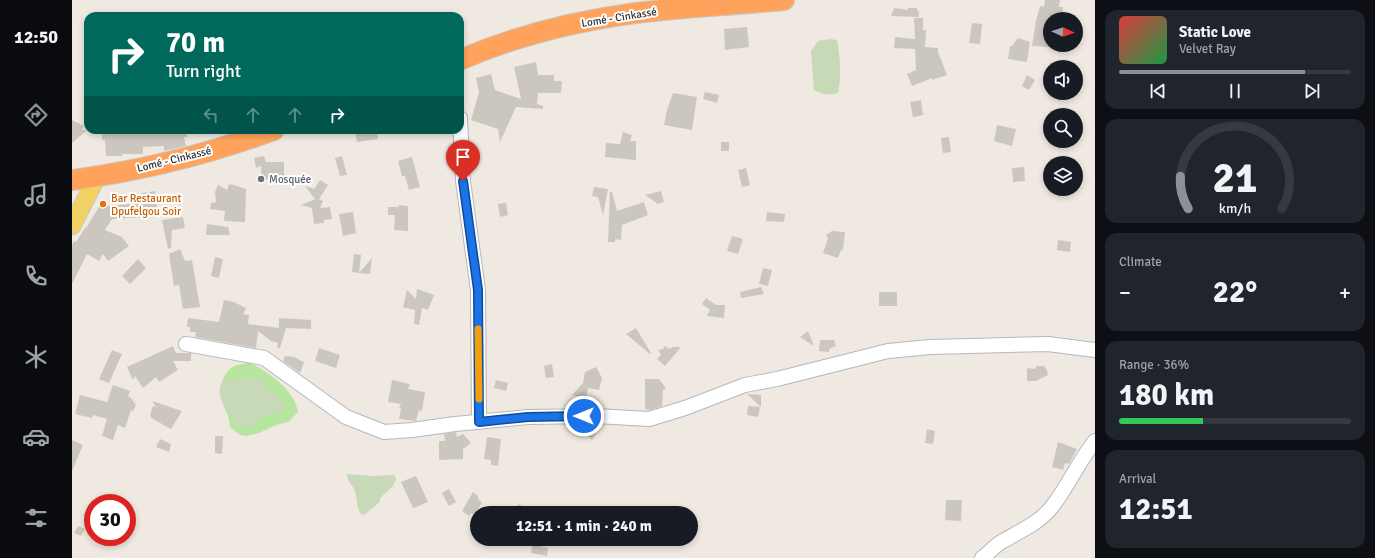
<!DOCTYPE html>
<html lang="en">
<head>
<meta charset="utf-8">
<style>
  body { margin:0; font-family:Signika,sans-serif; background:#20242c; color:#f1f3f6; height:100vh; display:flex; flex-direction:column; font-size:15px; white-space:nowrap }
  * { box-sizing:border-box; margin:0 }
  p { font-size:13px; color:#9ea1a6 }
  .icon { flex:none; width:22px; height:22px; fill:none; stroke:currentColor; stroke-width:2; stroke-linecap:round; stroke-linejoin:round }
  .map { position:relative; flex:1; overflow:hidden }
  .panel { display:flex; flex-direction:column; gap:10px; padding:10px; background:#0d0f14; width:280px }
  .panel>* { flex:none }
  .hud { position:absolute; left:12px; top:12px; width:380px; height:122px; border-radius:12px; box-shadow:0 2px 6px #0003; background:#00695c; color:#fff; overflow:hidden }
  .needle { width:26px; rotate:93deg }
  .fabs { position:absolute; left:971px; top:12px; display:grid; gap:8px }
  .fabs a { display:grid; place-items:center; width:40px; height:40px; border-radius:50%; background:#171b24; box-shadow:0 2px 6px #0003; font-size:20px }
  .speed { position:absolute; left:12px; top:494px; display:flex; gap:8px; font-size:20px; font-weight:700; text-align:center }
  .speed>* { display:grid; place-content:center; width:52px; height:52px; border-radius:50%; background:#171b24; box-shadow:0 2px 6px #0003; line-height:1 }
  .speed .limit { border:6px solid #d22; background:#fff; color:#111 }
  .pin { position:absolute; display:grid; place-items:center; width:34px; height:34px; color:#fff; margin:-41px -17px; border-radius:50% 50% 50% 0; rotate:-45deg; box-shadow:0 0 4px #0007 }
  .pin .icon { rotate:45deg }
  .me { position:absolute; width:44px; margin:-22px; rotate:270deg; stroke-linejoin:round; filter:drop-shadow(0 0 3px #0008) }
  .turn { display:flex; align-items:center; gap:14px; height:84px; padding:0 16px; font-size:18px }
  .turn .icon { width:52px; height:52px; stroke-width:2.5 }
  .turn b { display:block; font-size:28px; line-height:34px }
  .lanes { display:flex; align-items:center; height:38px; padding:0 16px; background:#0003; justify-content:center; gap:20px; direction:ltr }
  .lanes .off { opacity:.35 }
  .big { font-size:30px; font-weight:700; line-height:1.1 }
  .panel .card { flex:1; display:flex; flex-direction:column; justify-content:center; gap:6px; min-width:0; padding:0 14px; border-radius:12px; background:#20242c }
  .panel .dial { align-items:center; gap:0 }
  .dial svg { height:104px; overflow:visible; fill:none; stroke:#363941; stroke-width:7; stroke-linecap:round; text-anchor:middle }
  .dial text { fill:#f1f3f6; stroke:none }
  .song { display:flex; align-items:center; gap:12px }
  .cover { width:48px; height:48px; border-radius:6px; background:linear-gradient(135deg,hsl(0 70% 55%),hsl(140 70% 35%)) }
  .played { height:4px; border-radius:2px; background:linear-gradient(90deg,#8c9099 80%,#363941 80%) }
  .keys { display:flex; justify-content:space-around; direction:ltr }
  .heat { display:flex; justify-content:space-between; align-items:center; font-size:22px; direction:ltr }
  .charge { height:6px; border-radius:3px; background:linear-gradient(90deg,#34c759 36%,#363941 0) }
  .trip { position:absolute; left:398px; top:506px; width:228px; height:40px; border-radius:20px; background:#171b24; box-shadow:0 2px 6px #0003; font-weight:700; line-height:40px; text-align:center }
  main { display:flex; flex:1; min-height:0 }
  .tab-bar { display:flex; flex-direction:column; width:72px; justify-content:space-around; align-items:center; background:#090b0e; color:#9ea1a6 }
  .tab-bar .icon { width:28px; height:28px }
  .tab-bar .current { color:#8c9099 }
  .tab-bar b { font-size:18px; color:#f1f3f6 }
  .map>svg:first-child { display:block }
  .green { fill:#b6e59e }
  .cemetery { fill:#c8d9b8 }
  .building { fill:#cbc7bf }
  .lines { fill:none; stroke-linecap:round; stroke-linejoin:round }
  .minor-casing { stroke:#b4b7c1; stroke-width:16 }
  .major-casing { stroke:#c9c9c9; stroke-width:19 }
  .highway-casing { stroke:#c9c9c9; stroke-width:22 }
  .minor { stroke:#fff; stroke-width:14 }
  .major { stroke:#f2d163; stroke-width:17 }
  .highway { stroke:#ffa35c; stroke-width:20 }
  .route-casing { stroke:#114b97; stroke-width:10 }
  .route { stroke:#1a73e8; stroke-width:7 }
  .slow { stroke:#f59e0b; stroke-width:7 }
  .worship-dot { fill:#6b7280; stroke:#fff; stroke-width:1.5 }
  .food-dot { fill:#e8710a; stroke:#fff; stroke-width:1.5 }
  .labels { text-anchor:middle; stroke-width:4; stroke-linejoin:round; paint-order:stroke }
  .street-label { font-size:11px; fill:#2e2e2e; stroke:#fff }
  .worship-label { font-size:11px; fill:#5b616d; stroke:#fff; text-anchor:start }
  .food-label { font-size:11px; fill:#c56008; stroke:#fff; text-anchor:start }
</style>
</head>
<body>
<main>
<nav class="tab-bar">
<b>12:50</b>
<svg class="icon current" aria-label="directions" viewBox="0 0 24 24"><path d="M12 3l9 9-9 9-9-9zM9 14v-3h6M13 9l2 2-2 2"/></svg>
<svg class="icon" aria-label="music" viewBox="0 0 24 24"><path d="M9 18V5l10-2v13"/><circle cx="6" cy="18" r="3"/><circle cx="16" cy="16" r="3"/></svg>
<svg class="icon" aria-label="phone" viewBox="0 0 24 24"><path d="M5 4h4l2 5-3 2q2 4 5 5l2-3 5 2v4C11 20 4 13 5 4z"/></svg>
<svg class="icon" aria-label="climate" viewBox="0 0 24 24"><path d="M12 3v18M4 7l16 10M4 17L20 7"/></svg>
<svg class="icon" aria-label="car" viewBox="0 0 24 24"><path d="M5 17H2v-5l4-1 3-4h7l3 4 3 1v5h-3M9 17h6M6 11h13"/><circle cx="7" cy="17" r="2"/><circle cx="17" cy="17" r="2"/></svg>
<svg class="icon" aria-label="filters" viewBox="0 0 24 24"><path d="M4 7h16M4 17h16"/><circle cx="9" cy="7" r="2"/><circle cx="15" cy="17" r="2"/></svg>
</nav>
<div class="map">
<svg width="1023" height="558" viewBox="0 0 1023 558">
  <rect width="100%" height="100%" fill="#efe9e1"/>
  <!-- green -->
  <path class="green" d="M 178,363 C 194,371 213,384 222,400 C 224,403 225,408 226,412 L 216,422 L 204,425 L 187,433 L 174,436 L 168,435 L 158,427 C 158,414 150,406 148,394 C 147,389 149,384 151,379 C 158,365 164,365 178,363 Z"/>
  <!-- cemetery -->
  <g class="cemetery">
    <path d="M 758,39 L 765,40 C 768,58 770,75 766,93 C 757,95 750,95 742,90 L 739,51 L 746,41 Z"/>
    <path d="M 181,378 L 192,380 L 199,393 L 206,395 L 213,405 L 212,412 L 190,416 C 175,435 163,430 154,409 C 152,404 149,399 148,395 C 148,391 148,385 151,383 C 157,377 172,379 181,378 Z"/>
    <path d="M 275,474 L 301,476 L 322,475 L 324,479 L 321,486 L 309,497 L 308,501 L 302,507 L 292,515 L 289,514 C 283,505 286,497 282,489 C 279,483 275,481 275,474 Z"/>
  </g>
  <!-- building -->
  <g class="building">
    <path d="M 973,0 L 988,0 L 987,7 L 991,7 L 990,19 L 978,19 L 978,47 L 960,46 L 964,21 L 968,6 L 972,7 Z"/>
    <path d="M 822,8 L 836,10 L 836,8 L 845,8 L 845,11 L 847,11 L 847,17 L 819,16 Z"/>
    <path d="M 842,18 L 851,18 L 851,30 L 854,30 L 853,47 L 866,48 L 866,52 L 875,75 L 860,80 L 860,78 L 840,86 L 835,74 L 844,70 L 843,49 L 822,48 L 823,37 L 843,39 Z"/>
    <path d="M 900,23 L 910,24 L 908,44 L 897,43 Z"/>
    <path d="M 675,27 L 677,47 L 653,50 L 652,29 Z"/>
    <path d="M 946,38 L 958,42 L 955,62 L 936,59 L 938,46 L 940,46 Z"/>
    <path d="M 464,62 L 466,75 L 482,75 L 482,81 L 490,81 L 489,93 L 466,93 L 465,104 L 471,106 L 471,109 L 444,107 L 428,142 L 426,129 L 399,120 L 407,92 L 404,78 L 419,74 L 423,90 L 449,99 L 442,67 Z"/>
    <path d="M 955,75 L 963,80 L 957,90 L 950,86 Z"/>
    <path d="M 633,92 L 647,95 L 645,103 L 631,99 Z"/>
    <path d="M 601,93 L 625,97 L 620,130 L 592,125 L 595,110 Z"/>
    <path d="M 849,100 L 851,115 L 841,117 L 838,102 Z"/>
    <path d="M 0,120 L 12,126 L 10,130 L 15,130 L 0,143 Z"/>
    <path d="M 925,125 L 944,129 L 940,146 L 922,141 Z"/>
    <path d="M 30,130 L 76,130 L 76,132 L 93,132 L 93,130 L 115,130 L 115,137 L 112,137 L 114,146 L 92,151 L 92,146 L 71,147 L 71,154 L 50,154 L 50,156 L 34,156 L 33,140 L 30,140 Z"/>
    <path d="M 305,130 L 306,139 L 285,142 L 283,131 Z"/>
    <path d="M 551,132 L 560,135 L 558,141 L 564,141 L 564,160 L 533,157 L 534,143 L 548,144 Z"/>
    <path d="M 877,137 L 879,152 L 871,153 L 869,138 Z"/>
    <rect x="649" y="142" width="8" height="9"/>
    <path d="M 192,156 L 194,162 L 212,162 L 212,180 L 200,180 L 200,179 L 190,180 L 189,166 L 184,168 L 182,158 Z"/>
    <path d="M 270,156 L 275,175 L 268,176 L 263,158 Z"/>
    <path d="M 340,157 L 348,187 L 337,190 L 333,176 L 330,176 L 326,161 Z"/>
    <path d="M 952,167 L 953,181 L 941,182 L 940,168 Z"/>
    <path d="M 674,168 L 678,185 L 670,187 L 666,170 Z"/>
    <path d="M 248,180 L 256,185 L 247,199 L 251,201 L 248,208 L 258,207 L 260,219 L 252,220 L 252,223 L 242,224 L 240,208 L 229,205 L 243,199 L 233,186 L 242,189 Z"/>
    <path d="M 157,184 L 159,185 L 159,184 L 174,189 L 173,222 L 152,221 L 153,211 L 138,209 L 139,203 L 144,202 L 143,192 L 146,185 L 155,190 Z"/>
    <path d="M 522,187 L 536,189 L 531,215 L 526,197 L 520,196 Z"/>
    <path d="M 83,191 L 86,216 L 40,219 L 33,230 L 50,237 L 57,246 L 36,261 L 31,254 L 27,261 L 15,254 L 0,284 L 0,246 L 2,241 L 4,242 L 13,228 L 14,228 L 30,202 L 46,211 L 45,205 L 70,203 L 70,193 Z"/>
    <path d="M 589,191 L 592,202 L 586,204 L 573,195 Z"/>
    <path d="M 538,192 L 540,192 L 545,211 L 572,202 L 576,215 L 550,225 L 549,240 L 543,239 L 543,242 L 536,242 Z"/>
    <path d="M 434,203 L 436,215 L 428,217 L 426,204 Z"/>
    <path d="M 327,205 L 336,206 L 336,231 L 322,230 L 323,215 L 316,215 L 316,207 L 327,207 Z"/>
    <path d="M 281,212 L 284,233 L 271,236 L 267,214 Z"/>
    <path d="M 695,212 L 713,214 L 712,222 L 694,221 Z"/>
    <path d="M 111,217 L 113,228 L 100,230 L 99,248 L 96,249 L 90,220 Z"/>
    <path d="M 135,224 L 156,227 L 158,235 L 134,235 Z"/>
    <path d="M 760,231 L 773,232 L 771,250 L 769,250 L 766,258 L 751,253 L 756,238 L 754,235 Z"/>
    <path d="M 660,236 L 671,239 L 666,254 L 655,251 Z"/>
    <path d="M 986,240 L 999,242 L 998,252 L 985,250 Z"/>
    <path d="M 108,249 L 113,261 L 120,260 L 128,307 L 111,309 L 107,285 L 102,286 L 97,254 Z"/>
    <path d="M 282,254 L 289,255 L 287,273 L 280,272 Z"/>
    <path d="M 143,257 L 151,259 L 147,278 L 139,276 Z"/>
    <path d="M 300,258 L 298,274 L 287,273 Z"/>
    <path d="M 66,259 L 74,268 L 58,284 L 50,276 Z"/>
    <path d="M 691,268 L 700,270 L 696,286 L 687,284 Z"/>
    <path d="M 689,287 L 692,294 L 669,298 L 668,292 Z"/>
    <path d="M 345,289 L 362,295 L 356,310 L 350,308 L 347,325 L 342,324 L 343,310 L 331,307 L 335,290 L 344,299 Z"/>
    <rect x="807" y="292" width="18" height="14"/>
    <path d="M 634,298 L 644,305 L 653,305 L 652,318 L 635,316 L 638,310 L 630,304 Z"/>
    <path d="M 152,300 L 162,302 L 174,308 L 171,314 L 177,315 L 176,324 L 207,328 L 207,318 L 239,320 L 239,329 L 214,328 L 208,348 L 205,348 L 206,343 L 199,341 L 186,331 L 184,348 L 123,337 L 124,332 L 118,332 L 118,327 L 115,327 L 116,318 L 147,322 Z"/>
    <path d="M 564,328 L 579,353 L 578,354 L 554,334 Z"/>
    <path d="M 736,331 L 742,346 L 728,337 Z"/>
    <path d="M 748,340 L 762,340 L 764,346 L 757,349 L 757,352 L 747,351 Z"/>
    <path d="M 101,346 L 104,353 L 119,353 L 119,361 L 101,361 L 106,370 L 87,382 L 84,377 L 71,388 L 63,376 L 61,380 L 55,367 Z"/>
    <path d="M 592,346 L 598,349 L 600,347 L 609,347 L 593,366 L 585,359 L 589,355 L 586,350 L 591,349 Z"/>
    <path d="M 247,348 L 268,355 L 264,368 L 243,361 Z"/>
    <path d="M 40,350 L 50,354 L 37,383 L 27,379 Z"/>
    <path d="M 213,356 L 222,357 L 232,362 L 228,373 L 211,361 Z"/>
    <path d="M 480,364 L 482,377 L 474,378 L 472,366 Z"/>
    <path d="M 964,366 L 972,366 L 976,372 L 975,372 L 976,375 L 964,381 L 955,381 L 955,368 L 963,369 Z"/>
    <path d="M 524,367 L 530,378 L 527,390 L 516,388 L 514,398 L 500,395 L 511,383 L 513,372 Z"/>
    <path d="M 573,379 L 587,379 L 594,388 L 591,390 L 590,406 L 578,410 L 573,409 Z"/>
    <path d="M 320,380 L 338,384 L 336,389 L 353,392 L 350,411 L 347,410 L 344,421 L 327,419 L 329,409 L 327,408 L 329,404 L 316,402 Z"/>
    <path d="M 424,380 L 436,383 L 434,391 L 422,388 Z"/>
    <path d="M 41,385 L 58,391 L 56,396 L 59,398 L 64,405 L 61,411 L 59,410 L 53,428 L 46,425 L 41,440 L 30,436 L 35,419 L 21,415 L 20,418 L 3,414 L 8,395 L 35,402 Z"/>
    <path d="M 675,394 L 689,395 L 689,407 Z"/>
    <path d="M 80,401 L 110,411 L 99,429 L 79,418 L 79,416 L 78,415 L 81,406 L 84,407 Z"/>
    <path d="M 676,406 L 688,407 L 686,417 L 675,415 Z"/>
    <path d="M 516,425 L 526,430 L 520,440 L 512,433 Z"/>
    <path d="M 855,429 L 863,431 L 861,444 L 853,443 Z"/>
    <path d="M 384,432 L 385,437 L 391,434 L 399,443 L 391,449 L 391,459 L 367,460 L 367,441 L 373,441 L 372,434 Z"/>
    <path d="M 143,436 L 151,436 L 150,454 L 143,453 Z"/>
    <path d="M 415,437 L 429,439 L 426,466 L 419,465 L 419,460 L 412,459 Z"/>
    <path d="M 88,439 L 99,444 L 97,452 L 84,447 Z"/>
    <path d="M 0,440 L 11,445 L 0,471 Z"/>
    <path d="M 986,442 L 1005,449 L 997,464 L 993,463 L 991,470 L 980,467 Z"/>
    <path d="M 344,476 L 356,502 L 341,508 L 329,482 Z"/>
    <path d="M 377,489 L 384,502 L 377,506 L 370,493 Z"/>
    <path d="M 401,492 L 405,495 L 407,500 L 410,502 L 403,515 L 399,513 L 397,516 L 390,511 Z"/>
    <path d="M 874,500 L 890,500 L 889,521 L 873,520 Z"/>
    <path d="M 448,504 L 453,513 L 432,513 Z"/>
    <path d="M 6,526 L 13,529 L 9,536 L 2,533 Z"/>
    <path d="M 461,539 L 468,539 L 470,547 L 476,548 L 475,556 L 459,553 Z"/>
  </g>
  <g class="lines">
    <!-- minor casing -->
    <g class="minor-casing">
      <g id="minor">
        <path d="M 388,118 L 391,181 L 406,290 L 407,422"/>
        <path d="M 114,344 L 192,358 L 274,417 L 312,432 L 340,430 L 383,424 L 456,417 L 524,416 L 577,419 L 613,408 L 673,385 L 705,379 L 816,351 L 858,347 L 976,344 L 1023,350"/>
        <path d="M 910,558 C 917,553 923,545 931,541 C 948,531 967,523 979,508 C 996,487 1006,462 1023,441"/>
      </g>
    </g>
    <!-- major casing -->
    <g class="major-casing">
      <path id="major" d="M 0,226 L 25,177"/>
    </g>
    <!-- highway casing -->
    <g class="highway-casing">
      <g id="highway">
        <path d="M 388,60 C 443,36 504,21 564,13 C 613,7 662,5 712,0"/>
        <path d="M 0,180 C 68,171 137,154 202,130"/>
      </g>
    </g>
    <!-- minor -->
    <use href="#minor" class="minor"/>
    <!-- major -->
    <use href="#major" class="major"/>
    <!-- highway -->
    <use href="#highway" class="highway"/>
  </g>
  <g class="lines">
    <!-- route casing -->
    <g class="route-casing">
      <path id="route" d="M 391,181 L 406,290 L 407,422 L 456,417 L 512,416"/>
    </g>
    <!-- route -->
    <use href="#route" class="route"/>
    <!-- slow -->
    <path class="slow" d="M 406,329 L 407,399"/>
  </g>
  <!-- markers -->
  <circle class="worship-dot" cx="189" cy="179" r="4"/>
  <circle class="food-dot" cx="31" cy="204" r="4"/>
  <g class="labels">
    <!-- street labels -->
    <g class="street-label">
      <text transform="translate(547 17) rotate(-9)" y="4">Lomé - Cinkassé</text>
      <text transform="translate(102 159) rotate(-14)" y="4">Lomé - Cinkassé</text>
    </g>
    <!-- worship labels -->
    <g class="worship-label">
      <text x="197" y="183">Mosquée</text>
    </g>
    <!-- food labels -->
    <g class="food-label">
      <text x="39" y="202">Bar Restaurant<tspan x="39" dy="13">Dpufelgou Soir</tspan></text>
    </g>
  </g>
</svg>
<div class="fabs">
<a><svg class="needle" viewBox="-14 -14 28 28"><path d="M0-13l5 13h-10z" fill="#e53935"/><path d="M0 13l5-13h-10z" fill="#9ea1a6"/></svg></a>
<a><svg class="icon" aria-label="sound" viewBox="0 0 24 24"><path d="M4 9h4l5-4v14l-5-4H4zM17 9q2 3 0 6"/></svg></a>
<a><svg class="icon" aria-label="search" viewBox="0 0 24 24"><circle cx="10" cy="10" r="6"/><path d="M15 15l6 6"/></svg></a>
<a><svg class="icon" aria-label="layers" viewBox="0 0 24 24"><path d="M12 4l9 5-9 5-9-5zM3 14l9 5 9-5"/></svg></a>
</div>
<div class="speed"><div class="limit">30</div></div>
<div class="pin" style="left:391px;top:181px;background:#d93025"><svg class="icon" aria-label="arrive" viewBox="0 0 24 24"><path d="M6 21V4h12l-3 4 3 4H6"/></svg></div>
<svg class="me" style="left:512px;top:416px" viewBox="-20 -20 40 40"><circle r="17" fill="#1a73e8" stroke="#fff" stroke-width="3"/><path d="M0-11L8 9 0 5-8 9z" fill="#fff"/></svg>
<div class="trip">12:51 · 1 min · 240 m</div>
<div class="hud">
<div class="turn"><svg class="icon" aria-label="right" viewBox="0 0 24 24"><path d="M7 20v-9h11M14 6l5 5-5 5"/></svg><div><b>70 m</b>Turn right</div></div>
<div class="lanes"><svg class="icon off" aria-label="left" viewBox="0 0 24 24"><path d="M17 20v-9H6M10 6l-5 5 5 5"/></svg><svg class="icon off" aria-label="ahead" viewBox="0 0 24 24"><path d="M12 20V5M6 11l6-6 6 6"/></svg><svg class="icon off" aria-label="ahead" viewBox="0 0 24 24"><path d="M12 20V5M6 11l6-6 6 6"/></svg><svg class="icon" aria-label="right" viewBox="0 0 24 24"><path d="M7 20v-9h11M14 6l5 5-5 5"/></svg></div>
</div>
</div>
<section class="panel">
<div class="card">
<div class="song"><i class="cover"></i><div><b>Static Love</b><p>Velvet Ray</p></div></div>
<div class="played"></div>
<div class="keys"><svg class="icon" aria-label="previous" viewBox="0 0 24 24"><path d="M18 5L8 12l10 7zM5 5v14"/></svg><svg class="icon" aria-label="pause" viewBox="0 0 24 24"><path d="M8 5v14M16 5v14"/></svg><svg class="icon" aria-label="next" viewBox="0 0 24 24"><path d="M6 5l10 7-10 7zM19 5v14"/></svg></div>
</div>
<div class="card dial"><svg viewBox="0 0 100 80">
<path d="M14 69A42 42 0 1 1 86 69"/>
<path d="M14 69A42 42 0 0 1 8 44" stroke="#8c9099"/>
<text x="50" y="56" font-size="32" font-weight="700">21</text>
<text x="50" y="72" font-size="11">km/h</text>
</svg></div>
<div class="card"><p>Climate</p>
<div class="heat"><a>−</a><b class="big">22°</b><a>+</a></div>
</div>
<div class="card"><p>Range · 36%</p><b class="big">180 km</b><div class="charge"></div></div>
<div class="card"><p>Arrival</p><b class="big">12:51</b></div>
</section>
</main>
</body>
</html>
